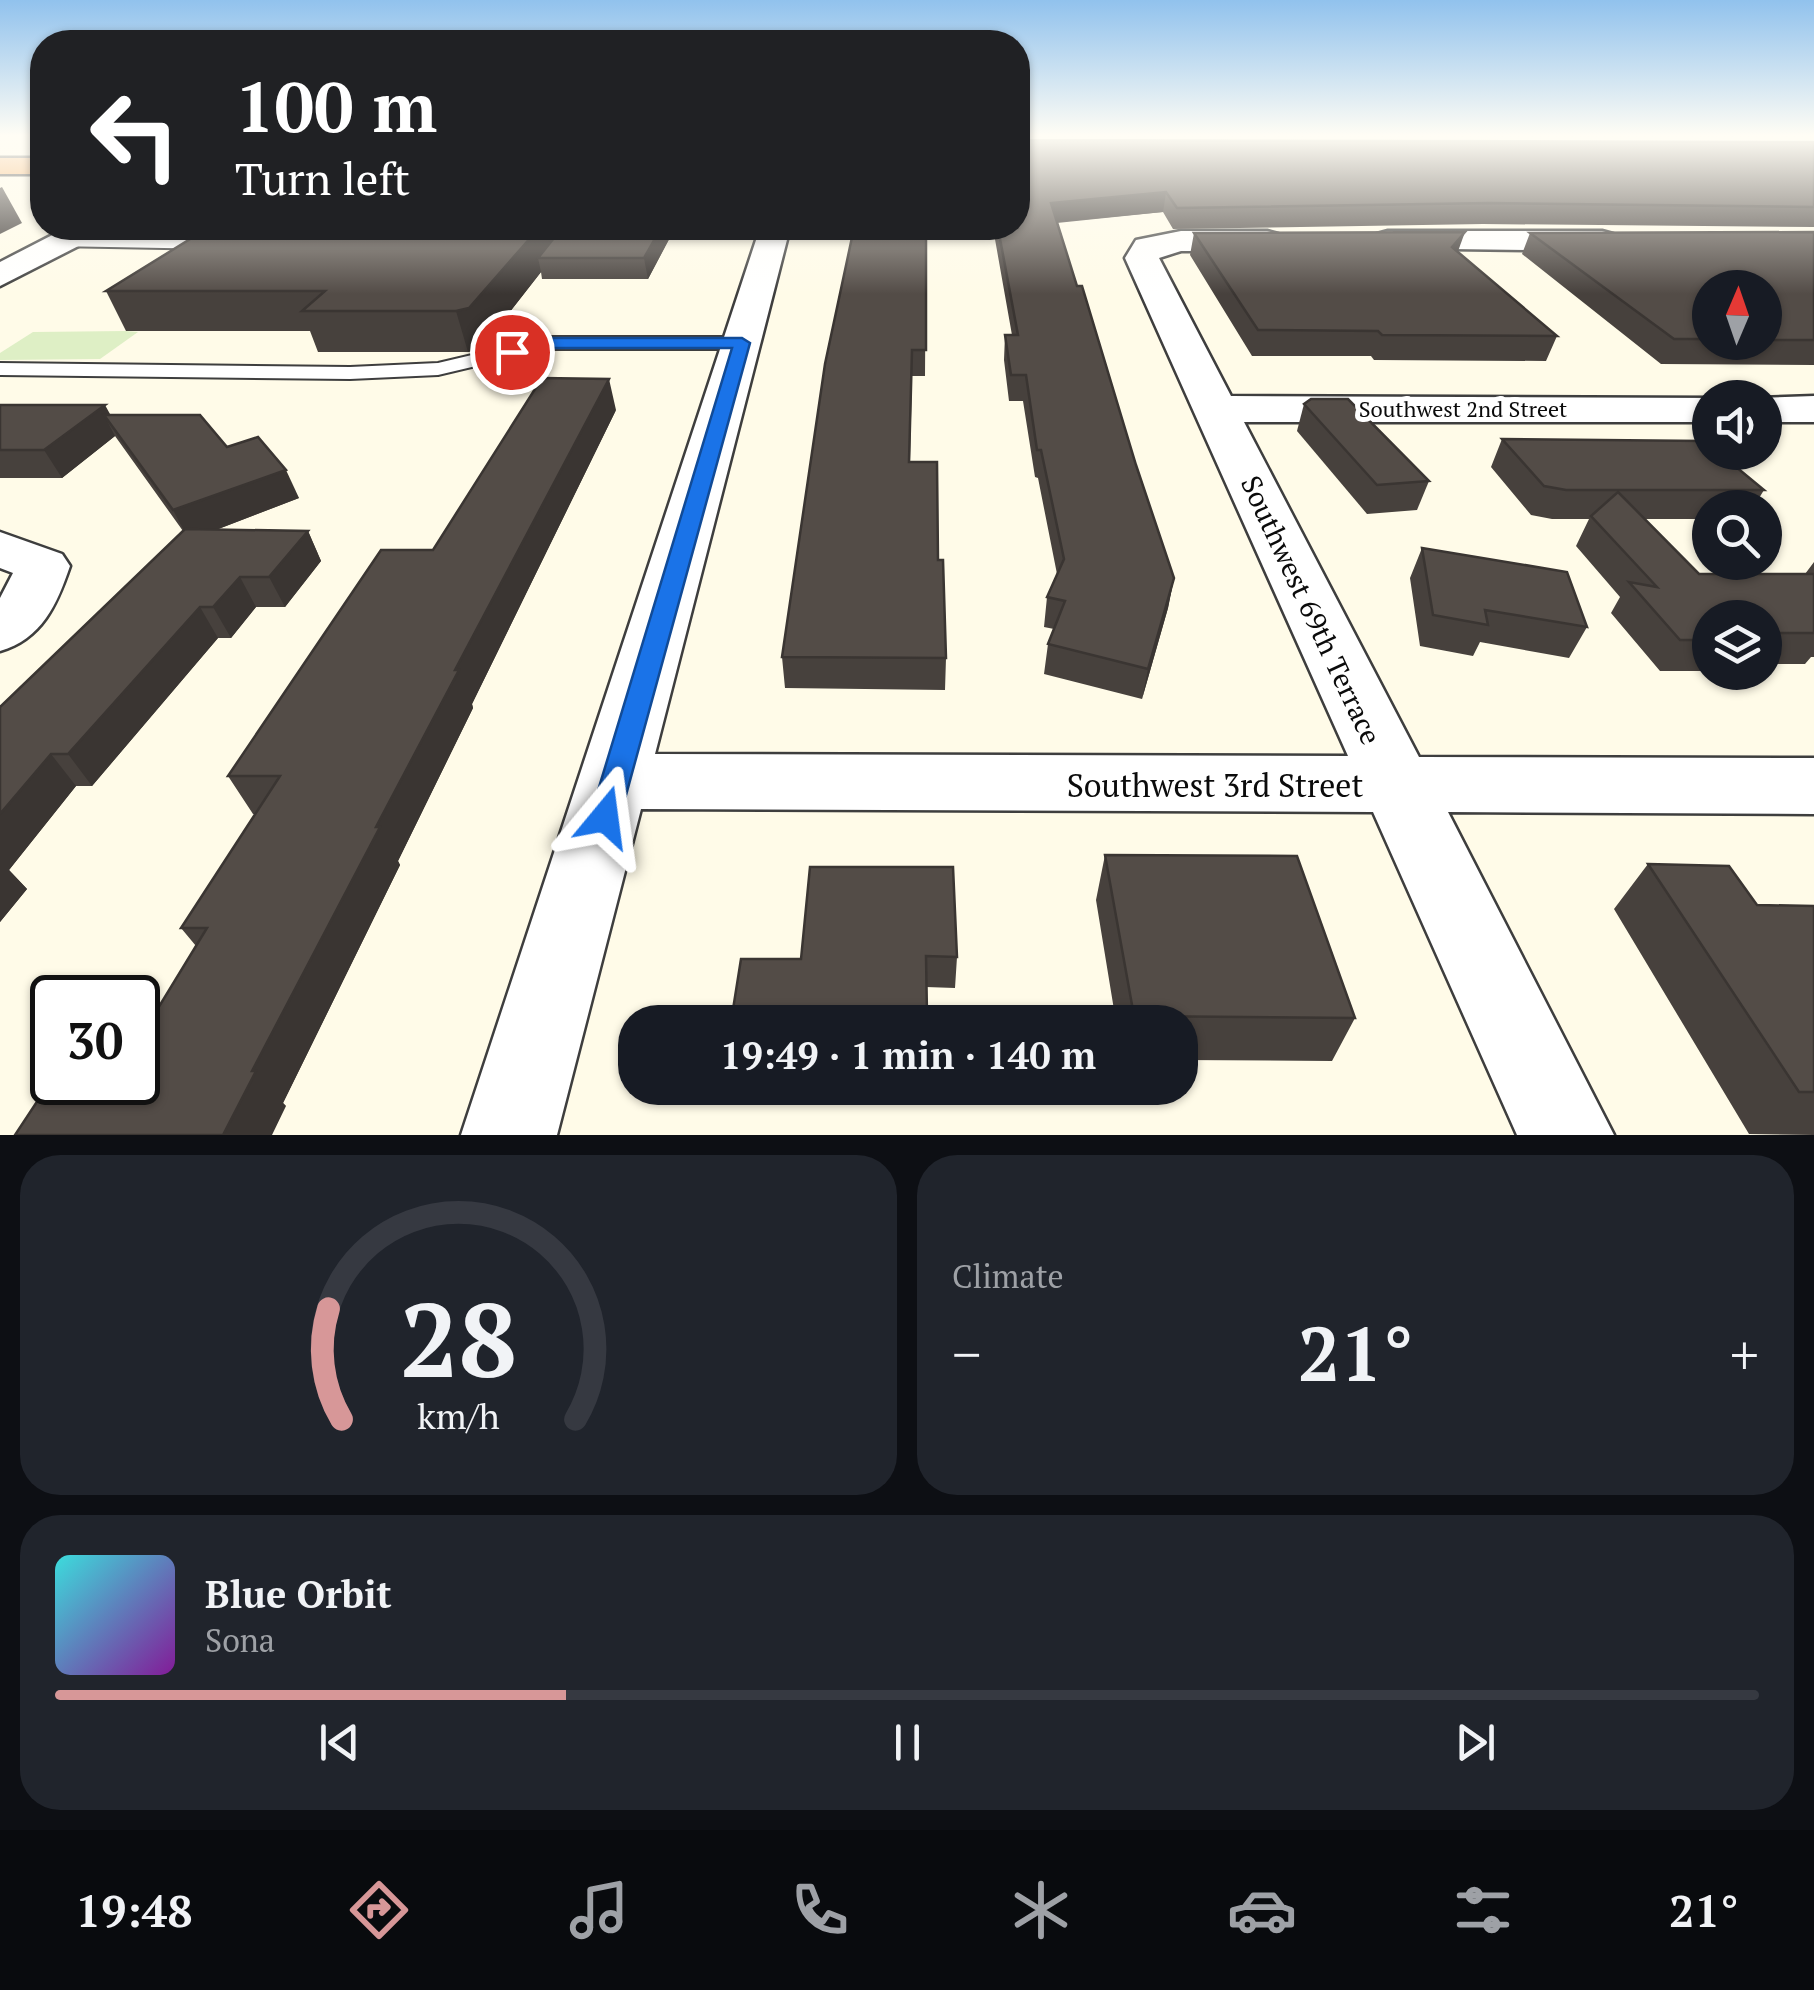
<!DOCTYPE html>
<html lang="en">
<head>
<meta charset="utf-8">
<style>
  body { margin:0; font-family:"PT Serif",serif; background:#20242c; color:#f1f3f6; height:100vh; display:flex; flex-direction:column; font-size:38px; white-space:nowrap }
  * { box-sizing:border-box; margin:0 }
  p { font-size:32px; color:#9ea1a6 }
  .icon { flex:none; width:55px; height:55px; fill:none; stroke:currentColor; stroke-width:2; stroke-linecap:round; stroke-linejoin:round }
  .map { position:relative; height:1135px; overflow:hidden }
  .sheet { display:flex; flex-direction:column; gap:20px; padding:20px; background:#0d0f14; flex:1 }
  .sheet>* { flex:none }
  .banner { position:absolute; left:30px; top:30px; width:1000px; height:210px; border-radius:40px; box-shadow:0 2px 8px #0004; background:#202124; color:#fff; overflow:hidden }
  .needle { width:65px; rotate:2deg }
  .controls { position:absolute; left:1692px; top:270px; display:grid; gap:20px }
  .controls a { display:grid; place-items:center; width:90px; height:90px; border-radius:50%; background:#171b24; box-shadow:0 2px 8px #0004; font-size:50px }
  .speed { position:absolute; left:30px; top:975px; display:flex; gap:20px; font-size:50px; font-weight:700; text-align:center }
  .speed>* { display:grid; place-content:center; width:130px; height:130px; border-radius:50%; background:#171b24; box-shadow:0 2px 8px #0004; line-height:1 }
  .speed .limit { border:5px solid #111; border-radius:15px; background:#fff; color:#111 }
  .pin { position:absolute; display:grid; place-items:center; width:85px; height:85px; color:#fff; margin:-42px; border:5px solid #fff; border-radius:50%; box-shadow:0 2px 10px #0007 }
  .me { position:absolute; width:110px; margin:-55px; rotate:16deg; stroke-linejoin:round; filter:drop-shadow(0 0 8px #0008) }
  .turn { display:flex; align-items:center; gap:35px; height:210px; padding:0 40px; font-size:45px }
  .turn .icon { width:130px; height:130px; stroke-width:2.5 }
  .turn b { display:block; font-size:70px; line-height:85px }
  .big { font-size:75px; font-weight:600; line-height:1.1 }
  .sheet .widget { flex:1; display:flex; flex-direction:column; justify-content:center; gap:15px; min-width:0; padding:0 35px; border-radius:40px; background:#20242c }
  .sheet .dial { align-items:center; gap:0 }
  .dial svg { height:260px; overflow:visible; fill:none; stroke:#363941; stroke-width:7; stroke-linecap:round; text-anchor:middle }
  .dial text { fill:#f1f3f6; stroke:none }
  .song { display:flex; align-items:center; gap:30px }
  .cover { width:120px; height:120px; border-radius:15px; background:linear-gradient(135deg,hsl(180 70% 55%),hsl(290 70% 35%)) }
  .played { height:10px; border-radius:5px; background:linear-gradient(90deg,#d79798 30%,#363941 30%) }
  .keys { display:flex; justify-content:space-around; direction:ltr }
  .heat { display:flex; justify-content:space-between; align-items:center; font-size:55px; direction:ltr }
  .sheet .tiles { flex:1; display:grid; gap:20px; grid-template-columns:1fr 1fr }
  .widget:last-child { grid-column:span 2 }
  .trip { position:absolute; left:618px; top:1005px; width:580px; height:100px; border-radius:40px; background:#171b24; box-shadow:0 2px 8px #0004; font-weight:600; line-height:100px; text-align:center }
  .tabs { display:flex; height:160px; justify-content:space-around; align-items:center; background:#090b0e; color:#9ea1a6 }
  .tabs .icon { width:70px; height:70px }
  .tabs .selected { color:#d79798 }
  .tabs b { font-size:45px; color:#f1f3f6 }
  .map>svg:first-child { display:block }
  .pitch { fill:#deefc5 }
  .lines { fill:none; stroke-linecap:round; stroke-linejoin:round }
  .lane-casing { stroke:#3e3e3e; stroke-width:4 }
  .street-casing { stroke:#3e3e3e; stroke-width:5 }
  .highway-casing { stroke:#1c1c1c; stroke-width:5 }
  .lane { fill:#fff; fill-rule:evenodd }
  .street { fill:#fff; fill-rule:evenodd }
  .highway { fill:#f2a453; fill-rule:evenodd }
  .wall { fill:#47413d; fill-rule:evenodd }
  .shaded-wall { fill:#3a3532 }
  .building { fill:#534c47; stroke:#3a3532; stroke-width:2.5 }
  .route { fill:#1a73e8; stroke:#114b97; stroke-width:2.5 }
  .labels { text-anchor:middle; stroke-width:10; stroke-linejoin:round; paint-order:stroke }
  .far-street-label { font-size:22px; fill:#0b0b0b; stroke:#fff }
  .street-label { font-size:28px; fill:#0b0b0b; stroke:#fff }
  .near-street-label { font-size:32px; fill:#0b0b0b; stroke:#fff }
</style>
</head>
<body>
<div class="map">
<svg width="1814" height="1135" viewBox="0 0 1814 1135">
  <rect width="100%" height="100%" fill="#fffbe8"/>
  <!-- pitch -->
  <path class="pitch" d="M 33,332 L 126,331 L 138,332 L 100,359 L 0,360 L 0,353 Z"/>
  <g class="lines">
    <!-- lane casing -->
    <g class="lane-casing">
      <g id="lane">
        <path d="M 60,238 L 219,239 L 227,244 L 219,249 L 54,246 L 52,243 Z"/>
        <path d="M 548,337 L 742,337 L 752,343 L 742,349 L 548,349 L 438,375 L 350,379 L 0,375 L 0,363 L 350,367 L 438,363 Z"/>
      </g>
    </g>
    <!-- street casing -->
    <g class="street-casing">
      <g id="street">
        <path d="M 66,228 L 104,228 L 100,235 L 0,286 L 0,262 Z"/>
        <path d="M 760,228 L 790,228 L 655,754 L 1348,756 L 1125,258 L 1136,240 L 1181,231 L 1267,231 L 1278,234 L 1283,241 L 1278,248 L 1267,251 L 1181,251 L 1159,258 L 1231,396 L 1717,398 L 1710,398 L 1710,422 L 1244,422 L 1419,757 L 1814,758 L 1814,814 L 1448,812 L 1614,1135 L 1517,1135 L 1373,812 L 641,809 L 557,1135 L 461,1135 Z"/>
        <path d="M 1388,231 L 1602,231 L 1613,234 L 1618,241 L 1613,248 L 1602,251 L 1377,248 L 1372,241 L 1377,234 Z"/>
        <path d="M 1814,396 L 1814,422 L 1765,422 L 1765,398 L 1758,398 Z"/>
        <path d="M 0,532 L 62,554 L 70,566 C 57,604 42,639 0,651 L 0,598 L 13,573 L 0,568 Z"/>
      </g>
    </g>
    <!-- highway casing -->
    <g class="highway-casing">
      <rect id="highway" x="0" y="158" width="42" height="16"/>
    </g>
    <!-- lane -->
    <use href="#lane" class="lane"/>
    <!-- street -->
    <use href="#street" class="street"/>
    <!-- highway -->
    <use href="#highway" class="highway"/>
  </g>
  <!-- wall -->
  <g class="wall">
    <path d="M 1340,135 L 1790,135 L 1789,136 Z"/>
    <path d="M 1019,140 L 1814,142 L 1814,227 L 1483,224 L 1173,229 L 1163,212 L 1057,223 L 1136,465 L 1174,578 L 1168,608 L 1142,699 L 1044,674 L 1048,644 L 1054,629 L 1044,627 L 1047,597 L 1057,574 L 1038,478 L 1035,477 L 1023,401 L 1009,401 L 1004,360 L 1005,335 L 1012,335 L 993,228 L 1018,228 Z"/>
    <path d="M 208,228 L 550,228 L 553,239 L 675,228 L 648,279 L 542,279 L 541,272 L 481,349 L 468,352 L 318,352 L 310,331 L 126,331 L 106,291 Z"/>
    <path d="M 926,228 L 925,376 L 912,376 L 910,462 L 938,560 L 946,658 L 945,690 L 785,688 L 782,657 Z"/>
    <path d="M 1814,232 L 1814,365 L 1661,364 L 1522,254 L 1530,233 ZM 1710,288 L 1765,288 L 1765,342 L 1710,342 Z"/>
    <path d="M 1194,233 L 1458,252 L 1557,336 L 1546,361 L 1374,360 L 1371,356 L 1252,356 L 1190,255 Z"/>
    <path d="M 1304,404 L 1429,481 L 1417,510 L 1367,514 L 1297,431 Z"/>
    <path d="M 0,405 L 110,415 L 227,447 L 299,498 L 216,530 L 308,531 L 321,561 L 285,607 L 256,607 L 231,638 L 218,638 L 92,786 L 76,786 L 9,870 L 27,889 L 0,922 L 0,707 L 183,531 L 115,436 L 62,478 L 0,478 Z"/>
    <path d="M 616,410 L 472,704 L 473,708 L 398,861 L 400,865 L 283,1103 L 286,1106 L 138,1082 L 196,946 L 181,928 L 256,814 L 253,814 L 228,776 L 433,550 Z"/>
    <path d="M 1502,439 L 1764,490 L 1753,508 L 1710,508 L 1710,519 L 1644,519 L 1699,574 L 1805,574 L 1814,562 L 1814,657 L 1811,657 L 1805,664 L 1765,664 L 1765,618 L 1710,618 L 1710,671 L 1660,671 L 1611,613 L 1620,597 L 1576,546 L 1589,519 L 1552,519 L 1531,515 L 1491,467 Z"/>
    <path d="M 1422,548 L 1587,627 L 1569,658 L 1480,642 L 1473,656 L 1420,646 L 1410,578 Z"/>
    <path d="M 1105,855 L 1355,1018 L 1332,1061 L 1180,1060 L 1180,1022 L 1116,1022 L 1096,900 Z"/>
    <path d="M 1648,864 L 1757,905 L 1814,906 L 1814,1135 L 1749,1134 L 1614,909 Z"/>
    <path d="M 953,867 L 957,957 L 955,988 L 926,987 L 927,1022 L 731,1022 L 801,959 Z"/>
  </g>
  <!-- shaded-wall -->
  <g class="shaded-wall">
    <path d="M 2,187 L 22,223 L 0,234 L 0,188 Z"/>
    <path d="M 1166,192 L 1163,212 L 1049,223 L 1051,203 Z"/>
    <path d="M 539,228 L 550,228 L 556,253 L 538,258 L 541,272 L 481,349 L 468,352 L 456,311 Z"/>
    <path d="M 661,228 L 675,228 L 648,279 L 644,258 Z"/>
    <path d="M 1465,232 L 1457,254 L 1452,247 Z"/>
    <path d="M 609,379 L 616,410 L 472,704 L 473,708 L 398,861 L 400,865 L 283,1103 L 286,1106 L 272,1135 L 223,1135 L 252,1071 L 455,670 Z"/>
    <path d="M 105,405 L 120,432 L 104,415 L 115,436 L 62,478 L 44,450 Z"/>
    <path d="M 286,470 L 299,498 L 189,540 L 173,510 Z"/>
    <path d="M 308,531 L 321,561 L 285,607 L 269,577 Z"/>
    <path d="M 240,577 L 256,607 L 231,638 L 213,607 Z"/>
    <path d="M 1174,578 L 1168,608 L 1142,699 L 1148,669 Z"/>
    <path d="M 200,607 L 218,638 L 92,786 L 68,754 Z"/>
    <path d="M 51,754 L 76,786 L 9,870 L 27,889 L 0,922 L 0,814 Z"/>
  </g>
  <!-- building -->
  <g class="building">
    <path d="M 1018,138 L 1019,140 L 1814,142 L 1814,207 L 1490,203 L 1177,208 L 1166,192 L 1051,203 L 1077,286 L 1082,286 L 1136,465 L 1174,578 L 1148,669 L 1048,644 L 1065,601 L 1047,597 L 1064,559 L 1041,450 L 1037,450 L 1026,375 L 1011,375 L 1005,335 L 1018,335 L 998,228 L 1018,228 Z"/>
    <path d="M 208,228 L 539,228 L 469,308 L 456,311 L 302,311 L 325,291 L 106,291 Z"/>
    <path d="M 562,228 L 661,228 L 644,258 L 538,258 Z"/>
    <path d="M 854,228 L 926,228 L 926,350 L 912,350 L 909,462 L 937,462 L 938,560 L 943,560 L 946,658 L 782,657 L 825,364 Z"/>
    <path d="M 1465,232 L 1452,247 L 1557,336 L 1382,335 L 1378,331 L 1258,330 L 1194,233 Z"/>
    <path d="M 1814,232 L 1814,340 L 1765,340 L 1765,288 L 1710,288 L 1710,339 L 1674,339 L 1530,233 Z"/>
    <path d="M 542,378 L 609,379 L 455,670 L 459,670 L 376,827 L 380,827 L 252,1071 L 256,1071 L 223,1135 L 15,1135 L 52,1079 L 52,1082 L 138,1082 L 138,1041 L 207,928 L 181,928 L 280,776 L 228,776 L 381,550 L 433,550 Z"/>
    <path d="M 1311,399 L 1348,399 L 1429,481 L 1377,485 L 1304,404 Z"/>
    <path d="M 0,405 L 105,405 L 44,450 L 0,450 Z"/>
    <path d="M 104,415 L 200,415 L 227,447 L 258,437 L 286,470 L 173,510 Z"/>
    <path d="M 1502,439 L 1704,441 L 1710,446 L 1710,452 L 1718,452 L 1764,490 L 1566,490 L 1544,486 Z"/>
    <path d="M 1618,492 L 1699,574 L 1814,574 L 1814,633 L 1765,633 L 1765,618 L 1710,618 L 1710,640 L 1680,640 L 1629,582 L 1657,587 L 1591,516 Z"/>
    <path d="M 185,529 L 308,531 L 269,577 L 240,577 L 213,607 L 200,607 L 68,754 L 51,754 L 0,814 L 0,707 Z"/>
    <path d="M 1422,548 L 1567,572 L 1587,627 L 1485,610 L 1488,625 L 1433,615 Z"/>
    <path d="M 1105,855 L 1297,856 L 1355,1018 L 1134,1016 Z"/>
    <path d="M 1648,864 L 1729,866 L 1757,905 L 1814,906 L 1814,1092 L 1799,1092 Z"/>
    <path d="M 810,867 L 953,867 L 957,957 L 926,956 L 927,1015 L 821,1014 L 820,1022 L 731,1022 L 741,959 L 801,959 Z"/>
  </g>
  <!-- sky -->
  <linearGradient id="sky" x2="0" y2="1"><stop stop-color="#91c2ed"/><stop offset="0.46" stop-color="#fffdf5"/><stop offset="1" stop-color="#fffdf5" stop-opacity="0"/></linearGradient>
  <rect width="1814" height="294" fill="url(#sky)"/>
  <!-- route -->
  <path class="route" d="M 548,338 L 742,338 L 750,343 L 620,817 L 615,825 L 605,829 L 594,825 L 590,817 L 732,348 L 548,348 L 512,356 L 503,352 Z"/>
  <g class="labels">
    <!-- far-street labels -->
    <g class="far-street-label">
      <text x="1463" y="417">Southwest 2nd Street</text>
    </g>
    <!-- street labels -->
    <g class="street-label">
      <text transform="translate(1311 610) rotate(65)" y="10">Southwest 69th Terrace</text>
    </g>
    <!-- near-street labels -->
    <g class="near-street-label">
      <text x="1215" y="797">Southwest 3rd Street</text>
    </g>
  </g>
</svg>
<div class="controls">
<a><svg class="needle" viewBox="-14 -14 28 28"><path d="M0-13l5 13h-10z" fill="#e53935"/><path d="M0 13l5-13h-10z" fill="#9ea1a6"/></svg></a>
<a><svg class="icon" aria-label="sound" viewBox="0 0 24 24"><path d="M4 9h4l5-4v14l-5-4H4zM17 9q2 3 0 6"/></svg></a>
<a><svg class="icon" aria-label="search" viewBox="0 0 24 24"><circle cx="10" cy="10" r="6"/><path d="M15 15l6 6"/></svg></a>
<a><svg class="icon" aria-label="layers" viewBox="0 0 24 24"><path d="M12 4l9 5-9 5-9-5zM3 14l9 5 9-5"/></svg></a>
</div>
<div class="speed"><div class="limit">30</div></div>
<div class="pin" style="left:512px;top:352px;background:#d93025"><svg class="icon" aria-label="arrive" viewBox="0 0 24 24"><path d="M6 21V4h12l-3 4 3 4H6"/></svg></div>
<svg class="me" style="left:605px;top:817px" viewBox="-20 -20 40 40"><path d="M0-17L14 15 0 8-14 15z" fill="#1a73e8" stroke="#fff" stroke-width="4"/></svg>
<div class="trip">19:49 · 1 min · 140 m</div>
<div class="banner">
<div class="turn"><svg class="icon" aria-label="left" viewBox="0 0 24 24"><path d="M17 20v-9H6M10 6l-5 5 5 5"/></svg><div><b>100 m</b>Turn left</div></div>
</div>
</div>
<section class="sheet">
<div class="tiles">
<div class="widget dial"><svg viewBox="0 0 100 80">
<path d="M14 69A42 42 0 1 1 86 69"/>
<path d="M14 69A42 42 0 0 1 10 35" stroke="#d79798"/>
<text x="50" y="56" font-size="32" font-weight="700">28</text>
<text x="50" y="72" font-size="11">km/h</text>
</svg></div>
<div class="widget"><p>Climate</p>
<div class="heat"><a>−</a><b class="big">21°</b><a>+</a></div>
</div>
<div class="widget">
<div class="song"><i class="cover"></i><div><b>Blue Orbit</b><p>Sona</p></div></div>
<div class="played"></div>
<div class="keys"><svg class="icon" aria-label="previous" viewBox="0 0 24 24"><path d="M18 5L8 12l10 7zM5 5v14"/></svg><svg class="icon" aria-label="pause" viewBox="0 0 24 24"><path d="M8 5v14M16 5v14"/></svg><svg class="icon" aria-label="next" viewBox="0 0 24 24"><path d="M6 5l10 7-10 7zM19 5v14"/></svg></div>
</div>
</div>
</section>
<nav class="tabs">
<b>19:48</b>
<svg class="icon selected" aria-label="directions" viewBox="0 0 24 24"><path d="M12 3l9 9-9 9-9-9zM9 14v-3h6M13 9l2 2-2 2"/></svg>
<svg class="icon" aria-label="music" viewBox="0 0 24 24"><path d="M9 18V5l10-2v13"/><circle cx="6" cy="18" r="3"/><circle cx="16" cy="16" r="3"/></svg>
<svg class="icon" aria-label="phone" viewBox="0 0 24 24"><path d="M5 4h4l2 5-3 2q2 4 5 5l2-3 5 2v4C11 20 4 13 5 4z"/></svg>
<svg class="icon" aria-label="climate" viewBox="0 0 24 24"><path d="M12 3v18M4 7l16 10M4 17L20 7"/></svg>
<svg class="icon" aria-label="car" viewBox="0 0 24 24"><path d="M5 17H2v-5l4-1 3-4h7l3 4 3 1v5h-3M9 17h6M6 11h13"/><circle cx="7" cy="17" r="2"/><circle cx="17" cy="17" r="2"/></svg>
<svg class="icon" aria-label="filters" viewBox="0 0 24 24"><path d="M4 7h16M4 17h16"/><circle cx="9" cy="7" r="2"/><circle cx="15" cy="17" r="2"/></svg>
<b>21°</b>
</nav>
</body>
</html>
